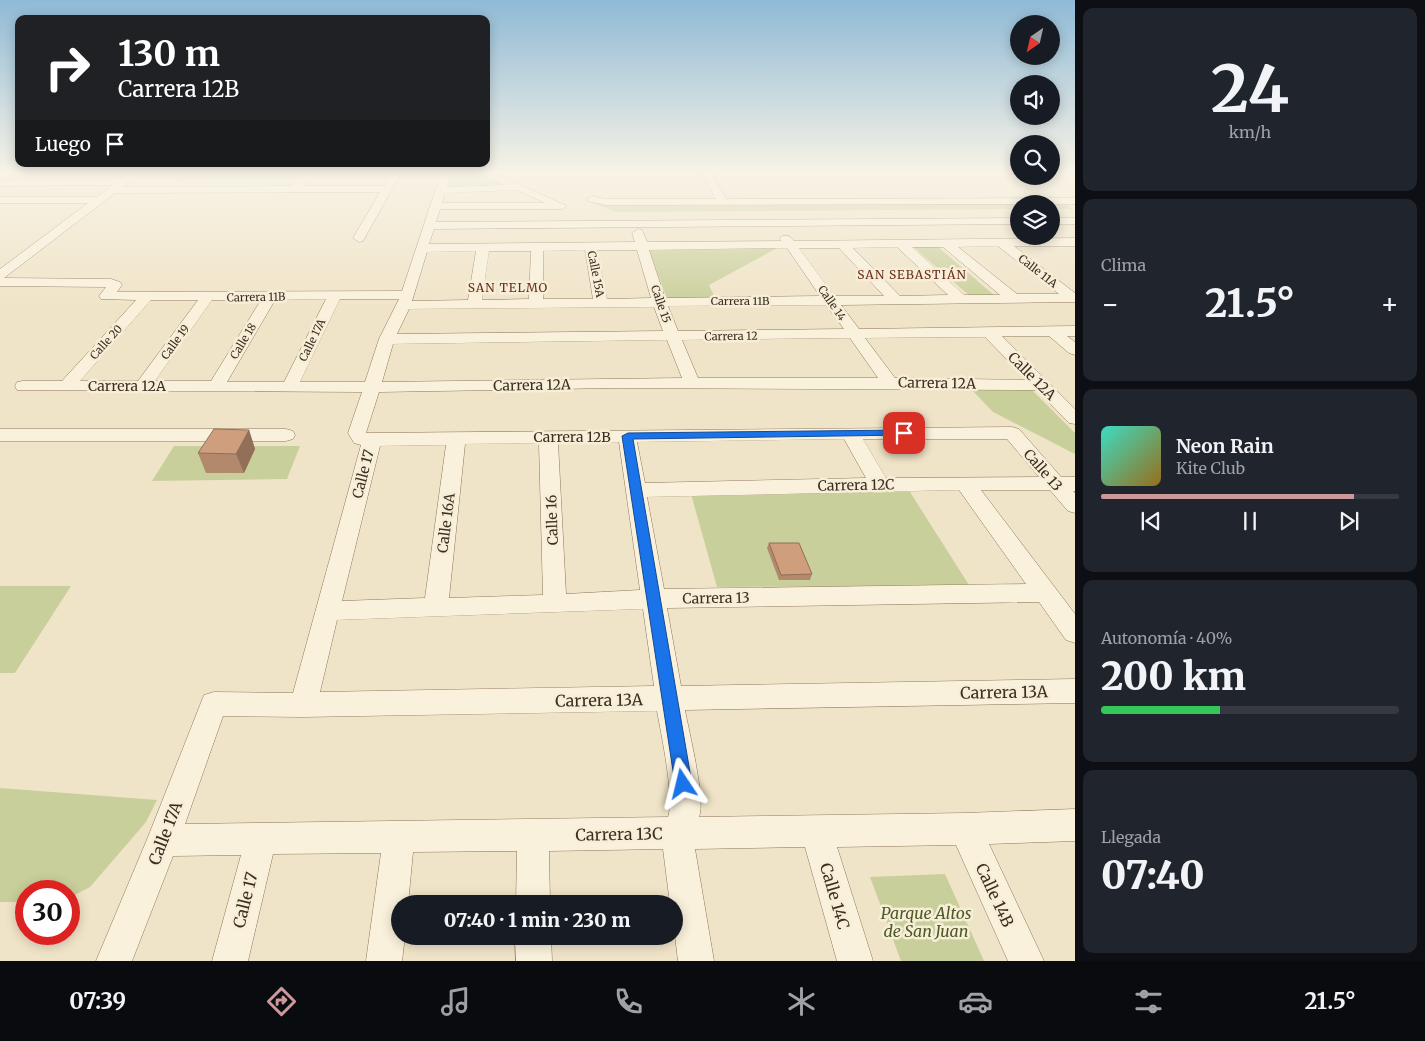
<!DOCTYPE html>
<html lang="es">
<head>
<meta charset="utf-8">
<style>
  body { margin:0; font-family:Merriweather,serif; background:#20242c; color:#f1f3f6; height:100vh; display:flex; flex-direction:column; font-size:19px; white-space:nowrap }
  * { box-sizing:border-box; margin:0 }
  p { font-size:16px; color:#9ea1a6 }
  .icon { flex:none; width:28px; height:28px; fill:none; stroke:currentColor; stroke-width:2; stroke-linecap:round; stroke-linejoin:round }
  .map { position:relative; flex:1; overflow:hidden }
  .panel { display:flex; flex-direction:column; gap:8px; padding:8px; background:#0d0f14; width:350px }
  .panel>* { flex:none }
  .guide { position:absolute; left:15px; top:15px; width:475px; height:152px; border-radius:10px; box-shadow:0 2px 12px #0003; background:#202124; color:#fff; overflow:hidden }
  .needle { width:32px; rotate:214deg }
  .tools { position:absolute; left:1010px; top:15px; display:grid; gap:10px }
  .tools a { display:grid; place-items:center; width:50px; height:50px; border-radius:50%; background:#171b24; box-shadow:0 2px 12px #0003; font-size:25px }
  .speed { position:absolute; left:15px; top:880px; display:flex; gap:10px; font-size:25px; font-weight:700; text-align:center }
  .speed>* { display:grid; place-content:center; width:65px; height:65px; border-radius:50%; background:#171b24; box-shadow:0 2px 12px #0003; line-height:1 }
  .speed .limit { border:8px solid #d22; background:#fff; color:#111 }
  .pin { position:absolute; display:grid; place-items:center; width:42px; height:42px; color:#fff; margin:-21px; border-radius:10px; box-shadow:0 2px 8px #0006 }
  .me { position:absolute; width:55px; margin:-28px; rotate:350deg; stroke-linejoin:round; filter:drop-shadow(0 0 4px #0008) }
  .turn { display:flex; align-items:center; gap:18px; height:105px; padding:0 20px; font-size:22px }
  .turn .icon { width:65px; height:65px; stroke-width:2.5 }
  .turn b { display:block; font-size:35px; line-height:42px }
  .then { display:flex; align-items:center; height:48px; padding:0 20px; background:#0003; gap:10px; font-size:19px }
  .big { font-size:38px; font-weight:800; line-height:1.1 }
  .panel .card { flex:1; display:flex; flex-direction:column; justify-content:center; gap:8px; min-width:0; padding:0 18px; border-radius:10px; background:#20242c }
  .panel .dial { align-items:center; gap:0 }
  .dial b { font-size:65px; line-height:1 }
  .song { display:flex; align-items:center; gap:15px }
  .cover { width:60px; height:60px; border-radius:8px; background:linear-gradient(135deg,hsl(170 70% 55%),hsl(40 70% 35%)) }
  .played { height:5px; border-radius:2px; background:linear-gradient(90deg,#cc999b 85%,#363941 85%) }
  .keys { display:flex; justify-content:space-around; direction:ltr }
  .heat { display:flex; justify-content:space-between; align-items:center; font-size:28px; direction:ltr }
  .charge { height:8px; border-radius:4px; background:linear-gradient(90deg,#34c759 40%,#363941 0) }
  .trip { position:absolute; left:391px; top:895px; width:292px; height:50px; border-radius:25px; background:#171b24; box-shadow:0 2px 12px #0003; font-weight:800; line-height:50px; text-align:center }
  .tab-bar { display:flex; height:80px; justify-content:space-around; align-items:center; background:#090b0e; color:#9ea1a6 }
  .tab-bar .icon { width:35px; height:35px }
  .tab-bar .active { color:#cc999b }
  .tab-bar b { font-size:22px; color:#f1f3f6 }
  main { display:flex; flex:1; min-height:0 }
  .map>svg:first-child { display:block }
  .green { fill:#c9cf9b }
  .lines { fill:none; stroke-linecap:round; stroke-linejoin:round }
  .minor-casing { stroke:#8d765c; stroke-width:1 }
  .minor { fill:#faf1dc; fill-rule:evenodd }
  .wall { fill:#b2896c }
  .shaded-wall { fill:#916f58 }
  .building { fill:#cf9f7d; stroke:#916f58 }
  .route { fill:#1a73e8; stroke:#114b97 }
  .labels { text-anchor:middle; stroke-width:5; stroke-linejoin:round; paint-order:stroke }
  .far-street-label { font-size:11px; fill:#3d2e20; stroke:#f7eed8 }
  .far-neighbourhood-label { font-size:12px; letter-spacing:1px; fill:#6b2e1e; stroke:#f7eed8 }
  .street-label { font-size:14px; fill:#3d2e20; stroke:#f7eed8 }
  .near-street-label { font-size:16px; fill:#3d2e20; stroke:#f7eed8 }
  .near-park-label { font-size:16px; font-style:italic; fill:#4d5a26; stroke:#f7eed8 }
</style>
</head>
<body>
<main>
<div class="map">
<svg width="1075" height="961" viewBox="0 0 1075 961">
  <rect width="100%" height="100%" fill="#f0e4c8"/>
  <!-- green -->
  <g class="green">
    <path d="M 183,173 L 300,173 L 295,179 L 174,180 Z"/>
    <path d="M 451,173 L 478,173 L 508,187 L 448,187 Z"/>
    <path d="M 1063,202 L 1073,209 L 1051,209 L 1051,204 L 1019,204 L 1019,209 L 616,212 L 592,203 Z"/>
    <path d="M 937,246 L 995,296 L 970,296 L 913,247 Z"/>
    <path d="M 779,247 L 709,285 L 715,298 L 667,299 L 648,248 Z"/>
    <path d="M 971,389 L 1032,390 L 1075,433 L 1075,454 L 993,412 Z"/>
    <path d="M 174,446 L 300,446 L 287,479 L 152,481 Z"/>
    <path d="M 910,492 L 969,585 L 717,587 L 691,494 Z"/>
    <path d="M 0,586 L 71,586 L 15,673 L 0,673 Z"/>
    <path d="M 0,788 L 157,800 L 146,822 L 90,887 L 69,898 L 69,891 L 26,891 L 26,902 L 0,902 Z"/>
    <path d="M 945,874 L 984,961 L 901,961 L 870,877 Z"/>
  </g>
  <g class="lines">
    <!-- minor casing -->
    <g class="minor-casing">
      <g id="minor">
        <path d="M 129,173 L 140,173 L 123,187 L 292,186 L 305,173 L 315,173 L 303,186 L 384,186 L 391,173 L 401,173 L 363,241 L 359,242 L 353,238 L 380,192 L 115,193 L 4,278 L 111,279 L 120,282 L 122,285 L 117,292 L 402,291 L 441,173 L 451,173 L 447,187 L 505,185 L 481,173 L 494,173 L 567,206 L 562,209 L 440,209 L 436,222 L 1019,218 L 1019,224 L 434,229 L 429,244 L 635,242 L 632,233 L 638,229 L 642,230 L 647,242 L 781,241 L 780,239 L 782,236 C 788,235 790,236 794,241 L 1075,238 L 1075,246 L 1014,246 L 1075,293 L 1075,302 L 841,305 L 859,329 L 1075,326 L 1075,336 L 1067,336 L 1075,342 L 1075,355 L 1069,353 L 1049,336 L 1002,336 L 1075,409 L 1075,424 L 1069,423 L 1037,390 L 614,388 L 379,392 L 366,433 L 1012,427 L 1019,429 L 1061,477 L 1075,477 L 1075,491 L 1073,491 L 1075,493 L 1075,513 L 1068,511 L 1050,490 L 981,490 L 1075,614 L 1075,643 L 1066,640 L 1039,602 L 667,608 L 681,686 L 1075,679 L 1075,703 L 685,710 C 689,732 706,800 699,817 L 965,813 L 1075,809 L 1075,841 L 989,844 L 1044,961 L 1008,961 L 956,845 L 837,847 L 873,961 L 837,961 L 805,847 L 695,849 L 714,961 L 678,961 L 675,936 L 675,904 L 670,904 L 663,849 L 549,851 L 550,904 L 516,904 L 517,851 L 413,852 L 408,904 L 400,904 L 400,936 L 405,936 L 402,961 L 366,961 L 381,853 L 273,854 L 248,961 L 212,961 L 241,855 L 173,856 L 132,961 L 96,961 L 148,837 L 204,695 L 214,692 L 293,693 L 361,445 L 354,443 L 348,433 L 362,392 L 17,390 L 15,386 L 17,382 L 23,381 L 62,381 L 136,300 L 101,299 L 99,296 L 106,287 L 0,286 L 0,269 L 88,203 L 0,203 L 0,197 L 97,197 L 112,185 L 0,186 L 0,180 L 121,179 ZM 517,190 L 545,203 L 442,203 L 445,193 ZM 999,246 L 999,247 L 1059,294 L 1017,294 L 958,247 ZM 897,247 L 948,295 L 900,296 L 853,248 ZM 912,247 L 943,247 L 1000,295 L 964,295 ZM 787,248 L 820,296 L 665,298 L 649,250 ZM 799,248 L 839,248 L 884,296 L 834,296 ZM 585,250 L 593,299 L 543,299 L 543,251 ZM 597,250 L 637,250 L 651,298 L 607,299 ZM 476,251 L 468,300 L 412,301 L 427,252 ZM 489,251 L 531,251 L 529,299 L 482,300 ZM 326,299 L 284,382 L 227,382 L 275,300 ZM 340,299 L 399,299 L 379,339 L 365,382 L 300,382 ZM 151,300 L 198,300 L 138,381 L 80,381 ZM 212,300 L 261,300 L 211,381 L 155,381 ZM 826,305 L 844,329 L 678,331 L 668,306 ZM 654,307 L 663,331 L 397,334 L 409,309 ZM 985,337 L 1027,380 L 895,378 L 865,338 ZM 850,338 L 878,378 L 698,378 L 682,340 ZM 667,340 L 682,378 L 382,382 L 393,344 ZM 844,439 L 866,478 L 645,483 L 637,442 ZM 863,439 L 1007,439 L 1039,477 L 886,478 ZM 619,442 L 640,590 L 566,594 L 558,443 ZM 539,443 L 543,595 L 449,598 L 465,444 ZM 446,445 L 425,598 L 342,601 L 380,446 ZM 959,490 L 1026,584 L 664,589 L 647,497 ZM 643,609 L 654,686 L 320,692 L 337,620 ZM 657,711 C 661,733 675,799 668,817 L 185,824 L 223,716 L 303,717 Z"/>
        <path d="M 702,173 L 712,173 L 726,199 L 1075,198 L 1075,204 L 605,205 L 588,201 L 587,199 L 592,196 L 605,199 L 716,199 Z"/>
        <rect x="1051" y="218" width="24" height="6"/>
        <path d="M 0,429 L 286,429 L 293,431 L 295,435 L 293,439 L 286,441 L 0,441 Z"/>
        <path d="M 515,936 L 551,936 L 552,961 L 516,961 Z"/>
      </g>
    </g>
    <!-- minor -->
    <use href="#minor" class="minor"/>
  </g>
  <!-- wall -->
  <g class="wall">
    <path d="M 249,430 L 255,449 L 244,473 L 206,473 L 198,453 Z"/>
    <path d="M 769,543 L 812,574 L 810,580 L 779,580 L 767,548 Z"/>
  </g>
  <!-- shaded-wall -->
  <path class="shaded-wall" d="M 249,430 L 255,449 L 244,473 L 236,454 Z"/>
  <!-- building -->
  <g class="building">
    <path d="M 214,429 L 249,430 L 236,454 L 198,453 Z"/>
    <path d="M 769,543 L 799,543 L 812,574 L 781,575 Z"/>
  </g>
  <!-- sky -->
  <linearGradient id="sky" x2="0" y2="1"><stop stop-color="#8fbad6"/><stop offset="0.56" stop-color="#f8f3e6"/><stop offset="1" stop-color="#f8f3e6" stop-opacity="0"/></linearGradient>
  <rect width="1075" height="308" fill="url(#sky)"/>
  <!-- route -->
  <path class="route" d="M 904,430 L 908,431 L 909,433 L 908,435 L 633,439 L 692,784 L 689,789 L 683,792 L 677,789 L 675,784 L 622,436 L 628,433 Z"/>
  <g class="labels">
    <!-- far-street labels -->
    <g class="far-street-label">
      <text transform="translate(1038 271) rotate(38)" y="4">Calle 11A</text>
      <text transform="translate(596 274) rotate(79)" y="4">Calle 15A</text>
      <text transform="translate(256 297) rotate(-1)" y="4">Carrera 11B</text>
      <text x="740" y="305">Carrera 11B</text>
      <text transform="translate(832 303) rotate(55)" y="4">Calle 14</text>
      <text transform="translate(661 304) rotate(71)" y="4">Calle 15</text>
      <text transform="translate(731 336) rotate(-1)" y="4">Carrera 12</text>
      <text transform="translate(312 340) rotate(-64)" y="4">Calle 17A</text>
      <text transform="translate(243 341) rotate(-59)" y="4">Calle 18</text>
      <text transform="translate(106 342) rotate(-48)" y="4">Calle 20</text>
      <text transform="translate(175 342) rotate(-54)" y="4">Calle 19</text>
    </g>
    <!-- far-neighbourhood labels -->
    <g class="far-neighbourhood-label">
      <text x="912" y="279">SAN SEBASTIÁN</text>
      <text x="508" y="292">SAN TELMO</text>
    </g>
    <!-- street labels -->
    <g class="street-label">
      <text transform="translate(1032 376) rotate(45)" y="5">Calle 12A</text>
      <text transform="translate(937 383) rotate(1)" y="5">Carrera 12A</text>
      <text transform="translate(532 385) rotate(-1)" y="5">Carrera 12A</text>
      <text x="127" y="391">Carrera 12A</text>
      <text x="572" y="442">Carrera 12B</text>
      <text transform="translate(1043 470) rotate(49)" y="5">Calle 13</text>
      <text transform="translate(363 474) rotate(-76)" y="5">Calle 17</text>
      <text transform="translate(856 485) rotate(-1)" y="5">Carrera 12C</text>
      <text transform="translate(552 520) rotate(-92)" y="5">Calle 16</text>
      <text transform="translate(446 523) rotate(-83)" y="5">Calle 16A</text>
      <text transform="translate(716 598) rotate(-1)" y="5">Carrera 13</text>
    </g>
    <!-- near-street labels -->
    <g class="near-street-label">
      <text transform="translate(1004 692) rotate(-1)" y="6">Carrera 13A</text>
      <text transform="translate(599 700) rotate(-1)" y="6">Carrera 13A</text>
      <text transform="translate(165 833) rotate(-69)" y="6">Calle 17A</text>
      <text transform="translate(619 834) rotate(-1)" y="6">Carrera 13C</text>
      <text transform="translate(995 895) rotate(65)" y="6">Calle 14B</text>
      <text transform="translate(835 896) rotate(74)" y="6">Calle 14C</text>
      <text transform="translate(245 900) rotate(-76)" y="6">Calle 17</text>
    </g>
    <!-- near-park labels -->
    <g class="near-park-label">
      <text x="926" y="919">Parque Altos<tspan x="926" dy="18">de San Juan</tspan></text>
    </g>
  </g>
</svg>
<div class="tools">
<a><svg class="needle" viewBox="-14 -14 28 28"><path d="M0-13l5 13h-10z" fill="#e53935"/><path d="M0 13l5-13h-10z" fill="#9ea1a6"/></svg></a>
<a><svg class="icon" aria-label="sound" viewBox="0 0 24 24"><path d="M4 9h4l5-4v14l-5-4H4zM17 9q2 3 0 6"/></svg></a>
<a><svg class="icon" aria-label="search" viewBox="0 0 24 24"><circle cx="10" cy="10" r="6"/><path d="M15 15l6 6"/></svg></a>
<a><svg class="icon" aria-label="layers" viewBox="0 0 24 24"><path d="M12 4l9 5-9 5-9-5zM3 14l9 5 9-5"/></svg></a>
</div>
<div class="speed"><div class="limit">30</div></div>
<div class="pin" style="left:904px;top:433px;background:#d93025"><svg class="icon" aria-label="arrive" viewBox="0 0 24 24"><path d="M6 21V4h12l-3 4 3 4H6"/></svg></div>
<svg class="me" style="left:683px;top:784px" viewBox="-20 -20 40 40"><path d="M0-17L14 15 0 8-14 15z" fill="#1a73e8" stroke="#fff" stroke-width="4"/></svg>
<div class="trip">07:40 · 1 min · 230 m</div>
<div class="guide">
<div class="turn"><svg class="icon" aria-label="right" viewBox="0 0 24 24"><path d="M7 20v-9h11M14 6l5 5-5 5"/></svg><div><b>130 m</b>Carrera 12B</div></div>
<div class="then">Luego<svg class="icon" aria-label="arrive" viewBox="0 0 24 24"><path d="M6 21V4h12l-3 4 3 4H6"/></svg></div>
</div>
</div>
<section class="panel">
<div class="card dial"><b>24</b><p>km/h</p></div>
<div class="card"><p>Clima</p>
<div class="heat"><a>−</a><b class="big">21.5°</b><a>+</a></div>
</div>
<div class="card">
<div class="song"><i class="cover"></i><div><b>Neon Rain</b><p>Kite Club</p></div></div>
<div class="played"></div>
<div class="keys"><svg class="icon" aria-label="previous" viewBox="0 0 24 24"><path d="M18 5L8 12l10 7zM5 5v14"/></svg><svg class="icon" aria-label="pause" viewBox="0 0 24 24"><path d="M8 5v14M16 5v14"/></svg><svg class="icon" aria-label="next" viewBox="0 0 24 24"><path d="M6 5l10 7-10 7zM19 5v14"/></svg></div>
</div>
<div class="card"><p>Autonomía · 40%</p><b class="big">200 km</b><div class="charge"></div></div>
<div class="card"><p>Llegada</p><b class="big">07:40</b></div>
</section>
</main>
<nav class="tab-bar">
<b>07:39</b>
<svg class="icon active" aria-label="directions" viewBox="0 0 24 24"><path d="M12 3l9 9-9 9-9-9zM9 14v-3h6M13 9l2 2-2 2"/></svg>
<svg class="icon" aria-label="music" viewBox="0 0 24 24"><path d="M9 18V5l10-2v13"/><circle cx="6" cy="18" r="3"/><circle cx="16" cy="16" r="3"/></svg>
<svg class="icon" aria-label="phone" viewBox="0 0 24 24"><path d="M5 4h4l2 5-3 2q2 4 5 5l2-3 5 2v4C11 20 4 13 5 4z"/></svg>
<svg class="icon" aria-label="climate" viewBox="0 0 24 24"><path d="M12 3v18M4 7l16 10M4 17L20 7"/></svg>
<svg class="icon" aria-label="car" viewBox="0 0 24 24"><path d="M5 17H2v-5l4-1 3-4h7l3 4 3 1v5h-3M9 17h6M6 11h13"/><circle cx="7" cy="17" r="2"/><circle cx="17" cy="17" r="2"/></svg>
<svg class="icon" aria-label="filters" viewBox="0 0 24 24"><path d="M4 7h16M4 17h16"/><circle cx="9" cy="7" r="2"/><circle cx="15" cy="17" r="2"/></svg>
<b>21.5°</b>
</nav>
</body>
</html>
